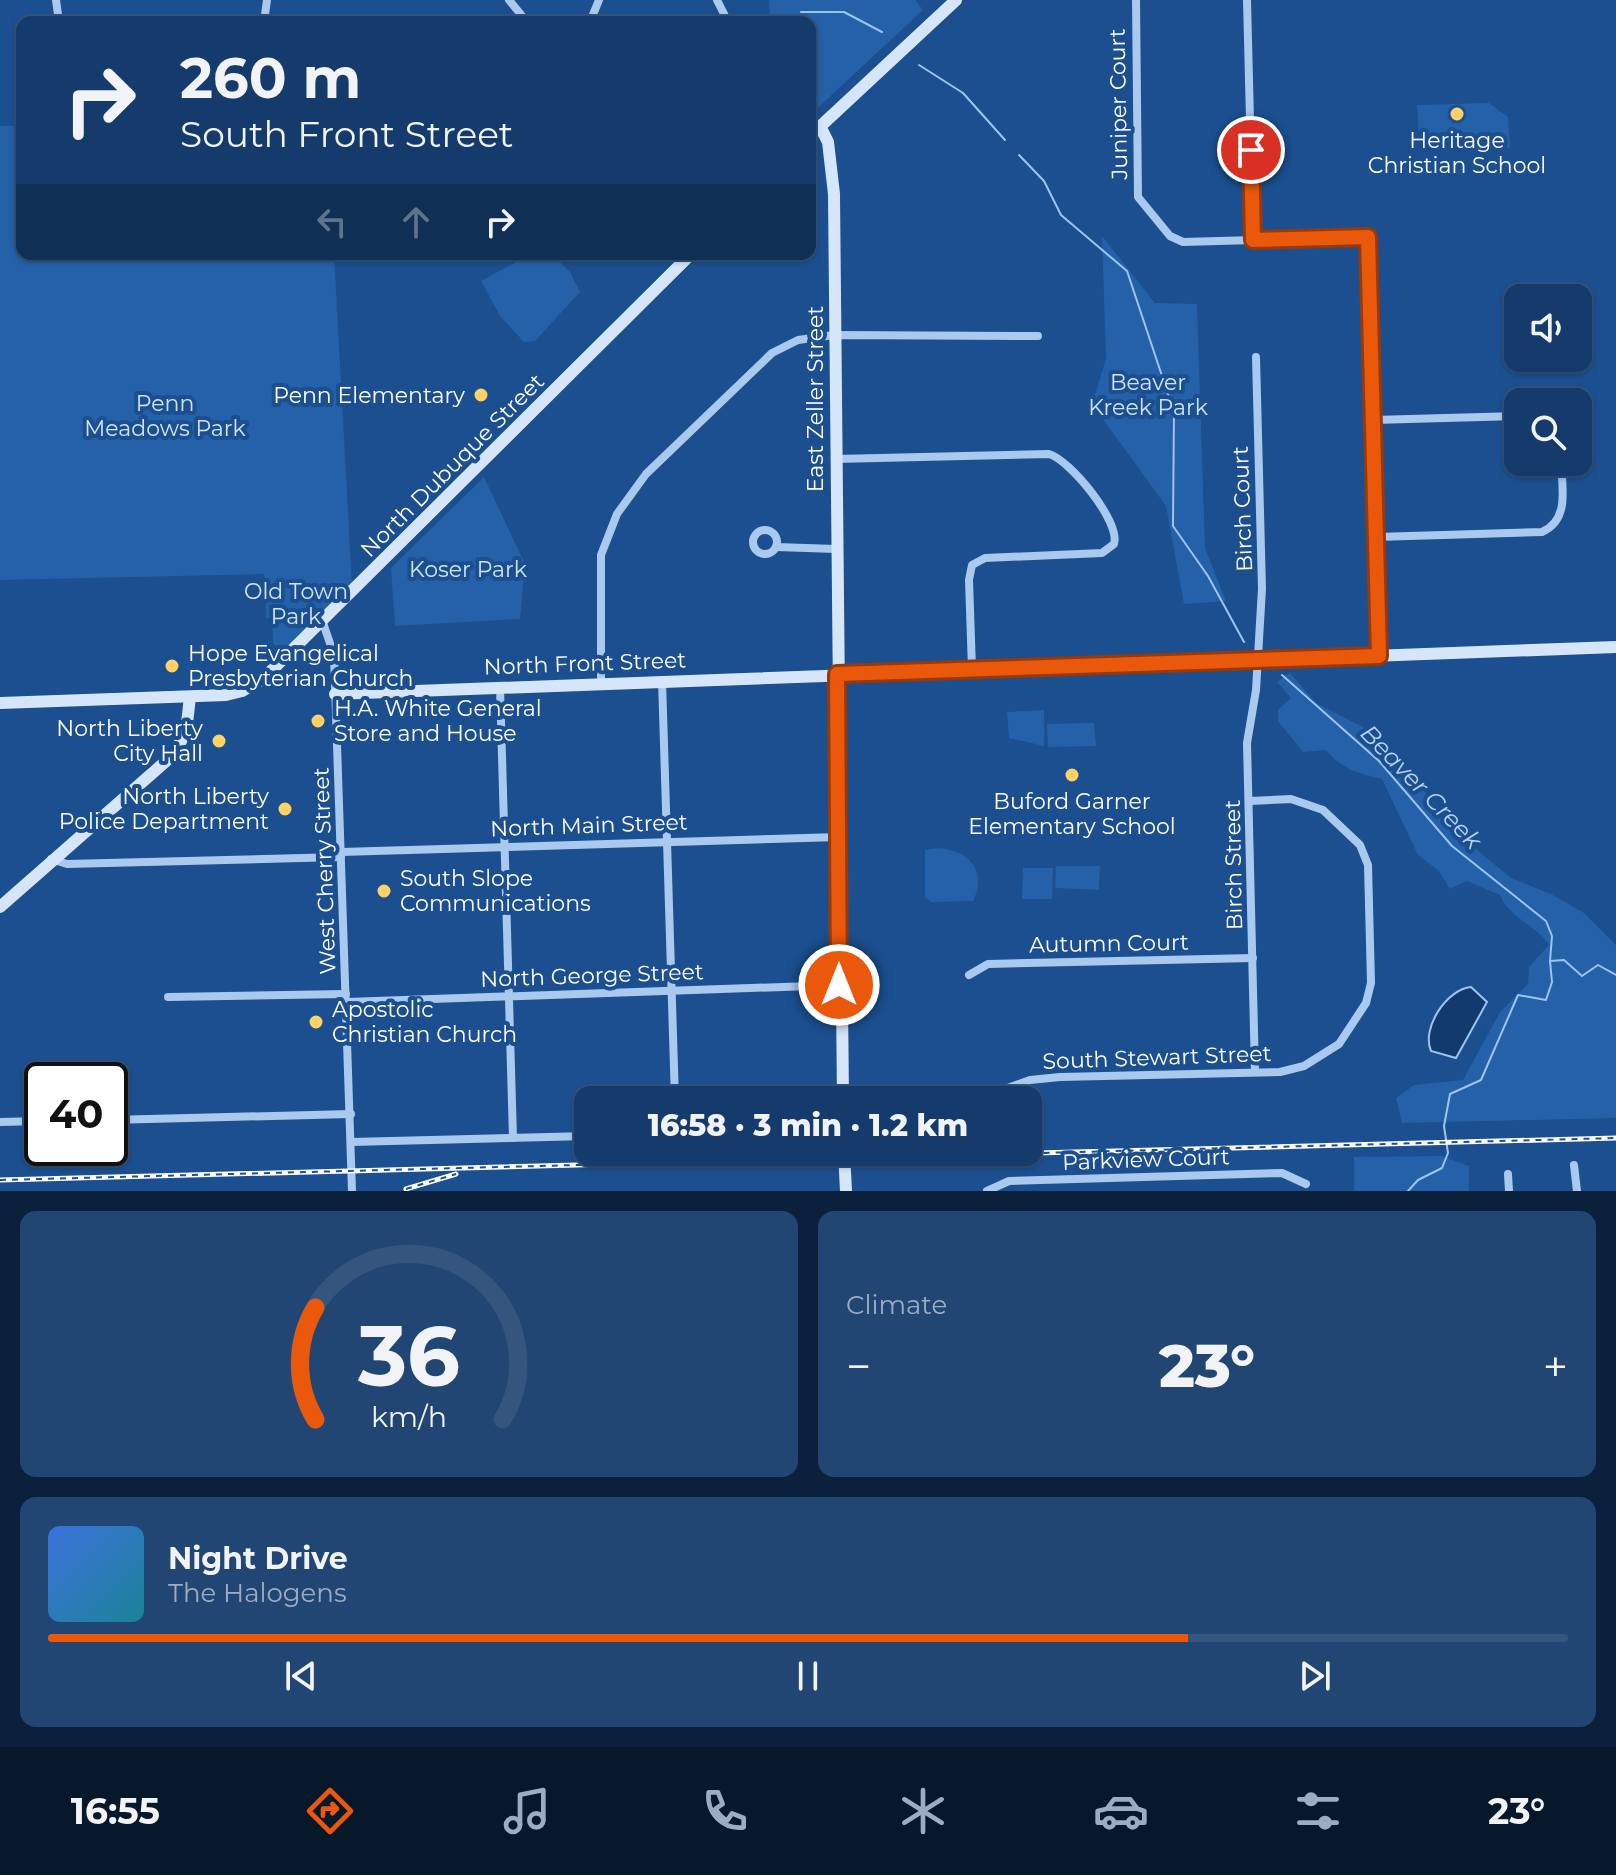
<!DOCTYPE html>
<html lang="en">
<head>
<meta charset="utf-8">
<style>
  body { margin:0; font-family:Montserrat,sans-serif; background:#214673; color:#f1f3f6; height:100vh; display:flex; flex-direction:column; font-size:30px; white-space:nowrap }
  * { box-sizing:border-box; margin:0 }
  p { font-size:26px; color:#9dadc1 }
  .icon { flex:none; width:44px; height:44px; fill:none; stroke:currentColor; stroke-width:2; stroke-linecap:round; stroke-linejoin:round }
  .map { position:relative; height:1191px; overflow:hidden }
  .side { display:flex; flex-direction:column; gap:20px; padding:20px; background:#0b203b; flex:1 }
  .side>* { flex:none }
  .hud { position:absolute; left:16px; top:16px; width:800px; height:244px; border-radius:16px; box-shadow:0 2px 6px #0004,0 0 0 2px #33557e; background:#143b6b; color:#f1f3f6; overflow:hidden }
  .buttons { position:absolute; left:1504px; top:284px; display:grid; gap:16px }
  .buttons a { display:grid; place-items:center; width:88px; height:88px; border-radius:16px; background:#143b6b; box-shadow:0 2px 6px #0004,0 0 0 2px #33557e; font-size:40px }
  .speed { position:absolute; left:24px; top:1062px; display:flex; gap:16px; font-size:40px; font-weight:700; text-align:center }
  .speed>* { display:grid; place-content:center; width:104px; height:104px; border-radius:50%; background:#143b6b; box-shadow:0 2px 6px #0004,0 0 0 2px #33557e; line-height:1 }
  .speed .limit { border:4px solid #111; border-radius:12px; background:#fff; color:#111 }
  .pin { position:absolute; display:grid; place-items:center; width:68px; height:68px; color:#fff; margin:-34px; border:4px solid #fff; border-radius:50%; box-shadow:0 2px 8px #0007 }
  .me { position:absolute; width:88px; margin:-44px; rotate:0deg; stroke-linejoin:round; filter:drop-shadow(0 0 6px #0008) }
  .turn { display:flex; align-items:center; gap:28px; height:168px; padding:0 32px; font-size:36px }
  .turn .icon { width:104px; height:104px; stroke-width:2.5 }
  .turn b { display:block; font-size:56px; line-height:68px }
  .lanes { display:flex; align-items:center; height:76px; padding:0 32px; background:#0003; justify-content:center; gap:40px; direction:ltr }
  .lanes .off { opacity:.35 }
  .big { font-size:60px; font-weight:800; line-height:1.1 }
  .side .card { flex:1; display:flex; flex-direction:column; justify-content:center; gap:12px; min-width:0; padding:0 28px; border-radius:16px; background:#214673 }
  .side .dial { align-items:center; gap:0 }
  .dial svg { height:208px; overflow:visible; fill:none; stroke:#33557e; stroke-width:7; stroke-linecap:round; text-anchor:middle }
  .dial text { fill:#f1f3f6; stroke:none }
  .song { display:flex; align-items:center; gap:24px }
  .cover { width:96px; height:96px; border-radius:12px; background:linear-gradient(135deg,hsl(220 70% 55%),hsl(190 70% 35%)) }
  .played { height:8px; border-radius:4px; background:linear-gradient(90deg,#ea580c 75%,#33557e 75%) }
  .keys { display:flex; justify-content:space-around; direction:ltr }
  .heat { display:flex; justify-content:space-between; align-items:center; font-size:44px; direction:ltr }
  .side .tiles { flex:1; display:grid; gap:20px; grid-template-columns:1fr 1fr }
  .card:last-child { grid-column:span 2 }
  .trip { position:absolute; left:574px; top:1086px; width:468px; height:80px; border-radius:16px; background:#143b6b; box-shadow:0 2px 6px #0004,0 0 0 2px #33557e; font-weight:800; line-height:80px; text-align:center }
  .tabs { display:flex; height:128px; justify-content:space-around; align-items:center; background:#08182b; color:#9dadc1 }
  .tabs .icon { width:56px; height:56px }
  .tabs .selected { color:#ea580c }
  .tabs b { font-size:36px; color:#f1f3f6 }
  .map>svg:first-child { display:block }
  .green { fill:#2461a8 }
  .water { fill:#123a6d; stroke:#9cc4f0; stroke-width:2 }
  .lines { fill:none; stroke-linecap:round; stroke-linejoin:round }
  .stream { stroke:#9cc4f0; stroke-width:2 }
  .street { stroke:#a9c9ee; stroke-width:8 }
  .secondary { stroke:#d6e6fa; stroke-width:12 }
  .rail-casing { stroke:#fff; stroke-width:5 }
  .rail { stroke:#1b4f8f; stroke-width:2; stroke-dasharray:6; stroke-linecap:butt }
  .route-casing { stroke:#983908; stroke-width:20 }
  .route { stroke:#ea580c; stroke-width:14 }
  .poi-dot { fill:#ffd166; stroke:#1b4f8f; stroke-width:3 }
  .labels { text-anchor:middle; stroke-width:8; stroke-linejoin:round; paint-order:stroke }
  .street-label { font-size:22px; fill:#fff; stroke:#1b4f8f }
  .poi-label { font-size:22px; fill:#fff; stroke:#1b4f8f; text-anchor:start }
  .park-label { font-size:22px; fill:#cfe3fa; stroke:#1b4f8f }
  .water-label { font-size:24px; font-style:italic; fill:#b5d3f5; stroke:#1b4f8f }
</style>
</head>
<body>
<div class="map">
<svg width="1616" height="1191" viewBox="0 0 1616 1191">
  <rect width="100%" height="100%" fill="#1b4f8f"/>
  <!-- green -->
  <g class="green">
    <path d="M 769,0 L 915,0 L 923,10 L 810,115 L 810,22 L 770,22 Z"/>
    <path d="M 1489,103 L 1508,117 L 1510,148 L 1420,151 L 1417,105 Z"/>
    <path d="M 0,126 L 22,126 L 22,254 L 334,254 L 352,584 L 282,653 L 273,643 L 272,618 L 266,618 L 264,574 L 0,580 Z"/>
    <path d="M 1102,236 L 1155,303 L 1197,304 L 1205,548 L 1226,601 L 1184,604 L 1166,506 L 1092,404 L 1106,359 Z"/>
    <path d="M 531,254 L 552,254 L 570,272 L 580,292 L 535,341 L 524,342 L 500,316 L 481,281 Z"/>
    <path d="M 484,477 L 525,564 L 520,619 L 395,626 L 391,568 Z"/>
    <path d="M 1290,673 L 1316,703 L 1384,738 L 1456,832 L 1511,878 L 1551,894 L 1584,913 L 1616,945 L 1616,1118 L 1402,1123 L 1396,1098 L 1414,1085 L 1463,1080 L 1500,1012 L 1528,984 L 1529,967 L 1549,945 C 1534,923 1510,919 1500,895 L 1467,881 L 1450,889 L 1439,871 L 1418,855 L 1382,779 C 1359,774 1340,768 1326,750 L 1303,752 L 1278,721 L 1278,710 L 1291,698 L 1277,682 Z"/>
    <path d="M 1044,710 L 1044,746 L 1009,738 L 1007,712 Z"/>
    <path d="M 1094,723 L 1096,746 L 1048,747 L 1047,724 Z"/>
    <path d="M 939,848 C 969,851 988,871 973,901 L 931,902 L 925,897 L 925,850 Z"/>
    <path d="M 1056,866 L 1100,866 L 1099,890 L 1055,888 Z"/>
    <path d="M 1023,868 L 1053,868 L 1052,899 L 1022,899 Z"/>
    <path d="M 1441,1156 L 1469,1166 L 1469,1191 L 1354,1191 L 1354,1157 Z"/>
  </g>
  <!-- water -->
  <path class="water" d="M 1471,987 L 1487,1002 L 1456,1058 L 1431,1051 C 1421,1028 1447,989 1471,987 Z"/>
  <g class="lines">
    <!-- stream -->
    <g class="stream">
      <path d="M 801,12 L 844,12 L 882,32"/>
      <path d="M 919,65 L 963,93 L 1005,140"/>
      <path d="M 1019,155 L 1044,181 L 1061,215 L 1127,271 L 1174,412 L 1173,526 L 1208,576 L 1244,642"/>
      <path d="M 1282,675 L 1379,761 L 1452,846 L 1546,921 L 1552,936 L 1550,961"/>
      <path d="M 1408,1191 L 1418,1180 L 1442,1168 L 1448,1153 L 1444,1126 L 1450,1094 L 1481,1080 L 1518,995 L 1546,1000 L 1552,982 L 1550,961 L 1564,960 L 1582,976 L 1598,965 L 1616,975"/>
    </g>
    <!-- street -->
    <g class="street">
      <path d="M 56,0 L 59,22"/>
      <path d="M 509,0 L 527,22"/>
      <path d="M 717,0 L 728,22"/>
      <path d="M 1136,0 L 1138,197 L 1170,236 L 1183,242 L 1368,237 L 1379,656"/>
      <path d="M 1247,0 L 1253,240"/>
      <path d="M 264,22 L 267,0"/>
      <path d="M 590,22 L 599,0"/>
      <path d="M 1373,420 L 1518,416"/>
      <path d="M 836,459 L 1049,454 C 1070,460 1121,522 1114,544 L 1102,553 L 985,558 L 972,565 L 969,580 L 972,669"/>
      <circle cx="765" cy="542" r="12"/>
      <path d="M 1376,537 L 1542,532 C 1570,520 1562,487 1561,462"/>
      <path d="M 776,547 L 836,549"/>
      <path d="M 322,620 L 334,655 L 352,1191"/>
      <path d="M 662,680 L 675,1100"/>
      <path d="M 601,683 L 601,555 L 617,514 L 646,474 L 772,353 L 798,340 L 834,335 L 1038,336"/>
      <path d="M 500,687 L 513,1138"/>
      <path d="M 341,852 L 839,837"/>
      <path d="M 51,859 L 67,864 L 341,857"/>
      <path d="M 969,975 L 988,964 L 1253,958"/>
      <path d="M 168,997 L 346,994"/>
      <path d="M 347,1002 L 839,985"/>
      <path d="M 1255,1072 L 1247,743 L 1256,690 L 1262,589 L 1256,357"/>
      <path d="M 974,1100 L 1030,1080 L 1060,1077 L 1280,1072 L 1304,1066 L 1339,1044 L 1366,1003 L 1371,983 L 1368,865 L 1360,845 L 1323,810 L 1291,799 L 1250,801"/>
      <path d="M 110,1120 L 351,1114"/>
      <path d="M 0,1122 L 42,1121"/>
      <path d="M 351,1142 L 588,1136"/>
      <path d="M 1574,1165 L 1577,1191"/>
      <path d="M 1508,1174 L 1509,1191"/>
      <path d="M 987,1191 L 1009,1181 L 1282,1173 L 1306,1184"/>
    </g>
    <!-- secondary -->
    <g class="secondary">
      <path d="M 820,126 L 828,142 L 834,194 L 843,1100"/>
      <path d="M 810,136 L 956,0"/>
      <path d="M 335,694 L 1616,647"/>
      <path d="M 0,703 L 226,695 L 242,691 L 264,678 L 691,254"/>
      <path d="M 0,907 L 173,755 L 186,732 L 190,697"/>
      <path d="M 844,1152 L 846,1191"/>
    </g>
    <!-- rail casing -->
    <g class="rail-casing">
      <g id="rail">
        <path d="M 0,1180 L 1616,1138"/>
        <path d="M 406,1189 L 456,1174"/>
      </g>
    </g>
    <!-- rail -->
    <use href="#rail" class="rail"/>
  </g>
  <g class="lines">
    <!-- route casing -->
    <g class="route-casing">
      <path id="route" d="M 839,985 L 837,674 L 1379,656 L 1368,237 L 1253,240 L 1251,150"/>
    </g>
    <!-- route -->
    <use href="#route" class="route"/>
  </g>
  <!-- markers -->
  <g class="poi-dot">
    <circle cx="1457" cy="114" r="8"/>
    <circle cx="481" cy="395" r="8"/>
    <circle cx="172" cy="666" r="8"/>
    <circle cx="318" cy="721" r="8"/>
    <circle cx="219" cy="741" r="8"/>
    <circle cx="1072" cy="775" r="8"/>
    <circle cx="285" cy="809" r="8"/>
    <circle cx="384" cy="891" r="8"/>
    <circle cx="316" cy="1022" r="8"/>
  </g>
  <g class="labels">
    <!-- street labels -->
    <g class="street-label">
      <text transform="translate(1118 104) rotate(-91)" y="8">Juniper Court</text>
      <text transform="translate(815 399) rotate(-90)" y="8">East Zeller Street</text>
      <text transform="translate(452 465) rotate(-45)" y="8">North Dubuque Street</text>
      <text transform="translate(1242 509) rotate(-92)" y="8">Birch Court</text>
      <text transform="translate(585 663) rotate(-2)" y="8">North Front Street</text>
      <text transform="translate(589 825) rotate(-2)" y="8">North Main Street</text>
      <text transform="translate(1233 865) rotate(-91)" y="8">Birch Street</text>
      <text transform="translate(324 871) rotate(-92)" y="8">West Cherry Street</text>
      <text transform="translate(1109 943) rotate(-1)" y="8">Autumn Court</text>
      <text transform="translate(592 975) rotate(-2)" y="8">North George Street</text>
      <text transform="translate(1157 1057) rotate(-2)" y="8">South Stewart Street</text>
      <text transform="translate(1146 1159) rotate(-2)" y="8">Parkview Court</text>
    </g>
    <!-- poi labels -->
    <g class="poi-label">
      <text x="1457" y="148" text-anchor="middle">Heritage<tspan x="1457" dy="25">Christian School</tspan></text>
      <text x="465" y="403" text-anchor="end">Penn Elementary</text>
      <text x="188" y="661">Hope Evangelical<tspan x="188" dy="25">Presbyterian Church</tspan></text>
      <text x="334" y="716">H.A. White General<tspan x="334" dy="25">Store and House</tspan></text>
      <text x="203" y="736" text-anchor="end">North Liberty<tspan x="203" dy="25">City Hall</tspan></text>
      <text x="269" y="804" text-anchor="end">North Liberty<tspan x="269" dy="25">Police Department</tspan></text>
      <text x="1072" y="809" text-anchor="middle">Buford Garner<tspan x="1072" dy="25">Elementary School</tspan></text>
      <text x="400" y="886">South Slope<tspan x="400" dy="25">Communications</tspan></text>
      <text x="332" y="1017">Apostolic<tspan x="332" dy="25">Christian Church</tspan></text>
    </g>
    <!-- park labels -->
    <g class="park-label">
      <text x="1148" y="390">Beaver<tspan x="1148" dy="25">Kreek Park</tspan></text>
      <text x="165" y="411">Penn<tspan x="165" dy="25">Meadows Park</tspan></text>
      <text x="468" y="577">Koser Park</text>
      <text x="296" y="599">Old Town<tspan x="296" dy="25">Park</tspan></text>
    </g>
    <!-- water labels -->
    <g class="water-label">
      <text transform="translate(1421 787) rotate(46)" y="8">Beaver Creek</text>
    </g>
  </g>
</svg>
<div class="buttons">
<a><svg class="icon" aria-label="sound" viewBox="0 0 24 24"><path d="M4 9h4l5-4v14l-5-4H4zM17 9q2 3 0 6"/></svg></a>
<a><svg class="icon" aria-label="search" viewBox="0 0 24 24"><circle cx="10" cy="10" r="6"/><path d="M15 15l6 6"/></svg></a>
</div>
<div class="speed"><div class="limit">40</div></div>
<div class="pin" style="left:1251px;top:150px;background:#d93025"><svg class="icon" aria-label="arrive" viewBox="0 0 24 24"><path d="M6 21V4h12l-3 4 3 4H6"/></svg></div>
<svg class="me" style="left:839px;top:985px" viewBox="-20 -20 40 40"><circle r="17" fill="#ea580c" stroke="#fff" stroke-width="3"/><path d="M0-11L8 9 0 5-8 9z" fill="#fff"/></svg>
<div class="trip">16:58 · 3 min · 1.2 km</div>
<div class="hud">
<div class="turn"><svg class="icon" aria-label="right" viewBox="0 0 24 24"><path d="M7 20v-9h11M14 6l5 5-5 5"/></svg><div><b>260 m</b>South Front Street</div></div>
<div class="lanes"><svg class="icon off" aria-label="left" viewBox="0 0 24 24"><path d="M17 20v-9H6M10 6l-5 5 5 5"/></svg><svg class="icon off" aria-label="ahead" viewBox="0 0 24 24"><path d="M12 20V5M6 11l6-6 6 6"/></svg><svg class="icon" aria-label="right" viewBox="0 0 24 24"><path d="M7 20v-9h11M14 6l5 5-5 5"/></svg></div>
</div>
</div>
<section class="side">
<div class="tiles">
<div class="card dial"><svg viewBox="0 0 100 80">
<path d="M14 69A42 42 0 1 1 86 69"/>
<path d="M14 69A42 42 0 0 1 14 26" stroke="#ea580c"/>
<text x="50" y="56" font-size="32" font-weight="700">36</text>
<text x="50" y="72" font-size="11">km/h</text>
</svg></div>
<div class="card"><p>Climate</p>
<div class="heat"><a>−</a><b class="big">23°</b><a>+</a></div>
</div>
<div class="card">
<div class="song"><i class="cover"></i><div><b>Night Drive</b><p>The Halogens</p></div></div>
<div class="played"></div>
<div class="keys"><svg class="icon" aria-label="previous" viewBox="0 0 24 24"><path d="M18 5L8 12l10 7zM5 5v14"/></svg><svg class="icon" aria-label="pause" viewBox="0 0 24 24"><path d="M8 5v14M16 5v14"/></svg><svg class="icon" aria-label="next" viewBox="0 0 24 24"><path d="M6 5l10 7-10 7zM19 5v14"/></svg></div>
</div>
</div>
</section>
<nav class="tabs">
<b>16:55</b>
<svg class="icon selected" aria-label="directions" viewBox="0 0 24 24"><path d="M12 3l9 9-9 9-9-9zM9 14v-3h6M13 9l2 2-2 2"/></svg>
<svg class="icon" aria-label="music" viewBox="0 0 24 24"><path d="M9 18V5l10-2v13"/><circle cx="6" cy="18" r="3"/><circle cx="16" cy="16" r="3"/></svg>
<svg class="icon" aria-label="phone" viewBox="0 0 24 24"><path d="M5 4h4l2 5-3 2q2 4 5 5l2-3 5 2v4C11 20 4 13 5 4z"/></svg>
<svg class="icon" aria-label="climate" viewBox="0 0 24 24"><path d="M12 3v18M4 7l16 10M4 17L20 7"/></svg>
<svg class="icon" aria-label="car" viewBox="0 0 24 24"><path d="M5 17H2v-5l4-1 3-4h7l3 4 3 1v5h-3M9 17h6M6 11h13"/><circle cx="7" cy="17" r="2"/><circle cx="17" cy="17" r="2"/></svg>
<svg class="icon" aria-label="filters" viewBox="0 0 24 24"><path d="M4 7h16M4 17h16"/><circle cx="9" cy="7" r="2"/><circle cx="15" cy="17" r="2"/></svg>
<b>23°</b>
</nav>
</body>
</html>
